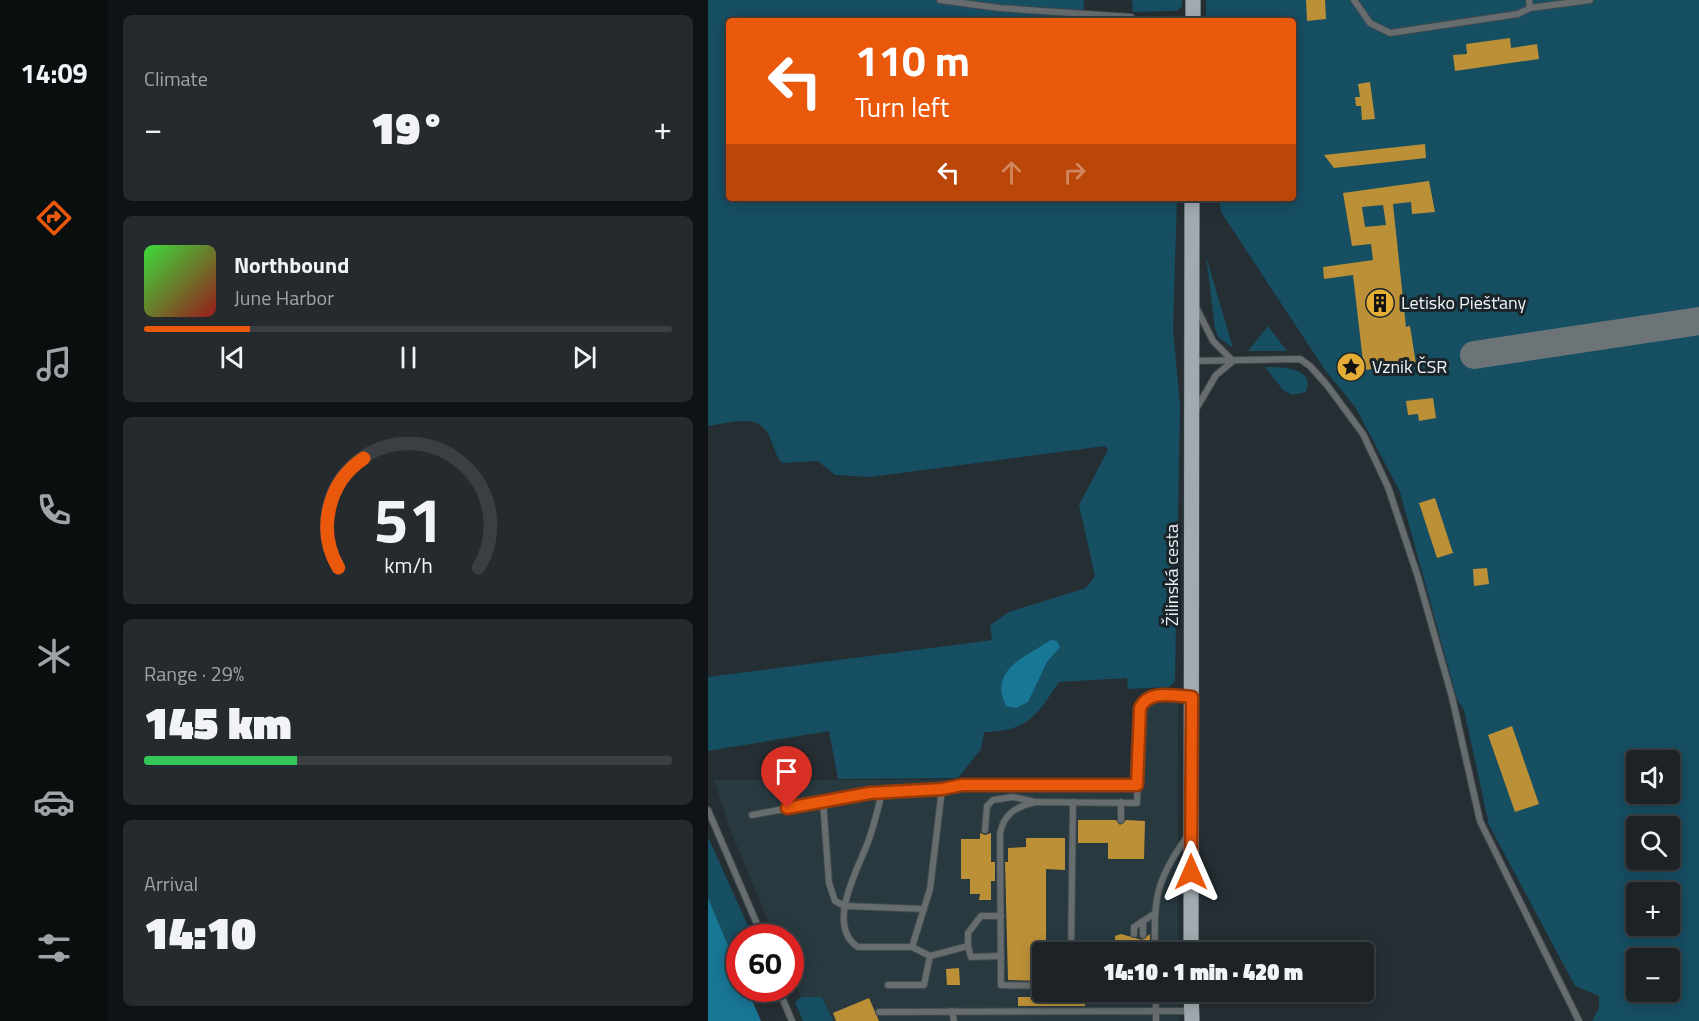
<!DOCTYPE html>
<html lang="en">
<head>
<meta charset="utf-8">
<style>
  body { margin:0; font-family:"Titillium Web",sans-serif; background:#252a2e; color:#f1f3f6; height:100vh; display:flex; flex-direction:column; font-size:22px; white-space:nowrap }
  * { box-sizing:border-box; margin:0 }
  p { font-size:20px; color:#a0a4a7 }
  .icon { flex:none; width:33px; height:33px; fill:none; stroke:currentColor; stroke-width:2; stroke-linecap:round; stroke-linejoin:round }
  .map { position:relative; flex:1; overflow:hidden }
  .side { display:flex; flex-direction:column; gap:15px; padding:15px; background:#0f1315; width:600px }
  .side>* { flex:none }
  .hud { position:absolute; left:18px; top:18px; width:570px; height:183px; border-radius:6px; box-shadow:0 3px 15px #0003,0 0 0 2px #3a3f43; background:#ea580c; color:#fff; overflow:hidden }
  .tools { position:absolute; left:918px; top:750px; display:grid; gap:12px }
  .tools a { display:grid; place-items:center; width:54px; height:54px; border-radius:6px; background:#1c2226; box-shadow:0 3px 15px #0003,0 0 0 2px #3a3f43; font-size:30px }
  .speed { position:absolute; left:18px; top:924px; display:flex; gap:12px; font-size:30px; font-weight:700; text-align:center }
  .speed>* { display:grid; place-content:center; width:78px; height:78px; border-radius:50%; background:#1c2226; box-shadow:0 3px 15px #0003,0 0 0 2px #3a3f43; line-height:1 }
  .speed .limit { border:9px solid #d22; background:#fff; color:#111 }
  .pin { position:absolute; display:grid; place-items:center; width:51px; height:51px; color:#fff; margin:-62px -26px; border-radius:50% 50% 50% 0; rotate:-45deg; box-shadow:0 0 6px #0007 }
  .pin .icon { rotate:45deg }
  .me { position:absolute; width:66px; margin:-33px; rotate:0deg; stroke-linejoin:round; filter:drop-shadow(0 0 4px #0008) }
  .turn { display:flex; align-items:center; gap:21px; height:126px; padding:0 30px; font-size:27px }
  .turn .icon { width:78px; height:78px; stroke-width:2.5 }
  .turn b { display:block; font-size:42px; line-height:51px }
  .lanes { display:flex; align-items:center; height:57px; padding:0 30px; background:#0003; justify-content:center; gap:30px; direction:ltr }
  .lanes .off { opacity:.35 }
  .big { font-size:45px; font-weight:800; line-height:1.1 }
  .side .card { flex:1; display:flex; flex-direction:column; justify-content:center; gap:9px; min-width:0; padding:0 21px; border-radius:9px; background:#252a2e }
  .side .dial { align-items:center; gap:0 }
  .dial svg { height:156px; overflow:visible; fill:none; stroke:#3a3f43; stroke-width:7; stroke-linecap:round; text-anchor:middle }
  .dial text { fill:#f1f3f6; stroke:none }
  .song { display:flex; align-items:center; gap:18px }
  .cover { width:72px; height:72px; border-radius:9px; background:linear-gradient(135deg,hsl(120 70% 55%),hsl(0 70% 35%)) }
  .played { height:6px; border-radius:3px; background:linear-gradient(90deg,#ea580c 20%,#3a3f43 20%) }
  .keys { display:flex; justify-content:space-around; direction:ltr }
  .heat { display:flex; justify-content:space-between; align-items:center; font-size:33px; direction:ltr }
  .charge { height:9px; border-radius:4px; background:linear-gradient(90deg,#34c759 29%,#3a3f43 0) }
  .trip { position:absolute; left:324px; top:942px; width:342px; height:60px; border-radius:6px; background:#1c2226; box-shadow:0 3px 15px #0003,0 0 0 2px #3a3f43; font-weight:800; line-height:60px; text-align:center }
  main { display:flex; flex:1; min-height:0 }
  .tab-bar { display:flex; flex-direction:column; width:108px; justify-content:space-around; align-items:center; background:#0b0e0f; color:#a0a4a7 }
  .tab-bar .icon { width:42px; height:42px }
  .tab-bar .on { color:#ea580c }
  .tab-bar b { font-size:27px; color:#f1f3f6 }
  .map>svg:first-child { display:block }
  .built { fill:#283940 }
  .green { fill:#164e62; fill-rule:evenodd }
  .water { fill:#187795 }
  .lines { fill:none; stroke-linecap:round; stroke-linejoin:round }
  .taxiway { stroke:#6c7478; stroke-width:28 }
  .building { fill:#bc9036; fill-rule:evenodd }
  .lane-casing { stroke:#414a4e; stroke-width:8 }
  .primary-casing { stroke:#414a4e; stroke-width:16 }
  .lane { stroke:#676c6e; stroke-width:6 }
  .primary { stroke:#a1abaf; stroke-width:15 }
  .route-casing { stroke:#983908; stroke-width:15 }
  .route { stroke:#ea580c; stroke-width:10 }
  .labels { text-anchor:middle; stroke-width:6; stroke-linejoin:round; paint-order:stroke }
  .poi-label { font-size:18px; fill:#edf3f6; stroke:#1b2529; text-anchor:start }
  .street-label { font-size:18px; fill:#edf3f6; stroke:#1b2529 }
</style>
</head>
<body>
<main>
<nav class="tab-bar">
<b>14:09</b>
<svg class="icon on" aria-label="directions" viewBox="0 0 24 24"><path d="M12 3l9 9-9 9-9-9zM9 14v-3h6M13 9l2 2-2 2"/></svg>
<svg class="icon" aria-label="music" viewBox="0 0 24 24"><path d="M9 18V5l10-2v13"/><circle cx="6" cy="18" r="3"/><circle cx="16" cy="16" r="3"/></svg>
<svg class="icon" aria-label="phone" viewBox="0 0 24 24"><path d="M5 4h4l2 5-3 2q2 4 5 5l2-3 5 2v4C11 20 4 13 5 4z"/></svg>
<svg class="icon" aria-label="climate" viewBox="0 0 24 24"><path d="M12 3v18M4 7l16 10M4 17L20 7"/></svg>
<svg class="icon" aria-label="car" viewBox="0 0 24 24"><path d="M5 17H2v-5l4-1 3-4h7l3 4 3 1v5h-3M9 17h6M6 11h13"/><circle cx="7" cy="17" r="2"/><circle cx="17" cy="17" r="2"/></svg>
<svg class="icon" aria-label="filters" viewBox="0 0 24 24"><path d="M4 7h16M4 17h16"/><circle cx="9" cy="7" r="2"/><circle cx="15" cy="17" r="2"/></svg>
</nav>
<section class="side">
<div class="card"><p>Climate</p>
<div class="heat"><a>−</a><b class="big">19°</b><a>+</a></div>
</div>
<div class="card">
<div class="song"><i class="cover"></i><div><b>Northbound</b><p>June Harbor</p></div></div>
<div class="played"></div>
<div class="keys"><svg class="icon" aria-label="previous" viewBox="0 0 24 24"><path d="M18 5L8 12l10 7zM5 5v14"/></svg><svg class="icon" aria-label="pause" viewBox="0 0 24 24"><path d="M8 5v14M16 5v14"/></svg><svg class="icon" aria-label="next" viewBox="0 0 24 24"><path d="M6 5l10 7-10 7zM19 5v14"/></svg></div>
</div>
<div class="card dial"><svg viewBox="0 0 100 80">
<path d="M14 69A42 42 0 1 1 86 69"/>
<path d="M14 69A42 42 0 0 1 27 13" stroke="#ea580c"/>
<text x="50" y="56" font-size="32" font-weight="700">51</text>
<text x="50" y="72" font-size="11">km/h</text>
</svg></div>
<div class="card"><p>Range · 29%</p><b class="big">145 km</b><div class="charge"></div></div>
<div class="card"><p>Arrival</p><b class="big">14:10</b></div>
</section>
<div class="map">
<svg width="991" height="1021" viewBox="0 0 991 1021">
  <rect width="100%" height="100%" fill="#252e33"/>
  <!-- built -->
  <path class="built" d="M 426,703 L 470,703 L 470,952 L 334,952 L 334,992 L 471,992 L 471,1021 L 125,1021 L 114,997 L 93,997 L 83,974 L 82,938 L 67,937 L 23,832 L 6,780 L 421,780 Z"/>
  <!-- green -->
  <g class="green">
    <path d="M 0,0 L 376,0 L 375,16 L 471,21 L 21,21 L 21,198 L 469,198 L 465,330 L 472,405 L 467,681 L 461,687 L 420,689 L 419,678 L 351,682 C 328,717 319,731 276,732 L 273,749 L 250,778 L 130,779 L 121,731 L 0,751 L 0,677 L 284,640 L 282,625 L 301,612 L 378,588 L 387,576 L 371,505 L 400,450 L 397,446 L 163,477 L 127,475 L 110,461 L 74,463 C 68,457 66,446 62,438 C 52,412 22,423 0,426 Z"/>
    <path d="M 424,0 L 474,0 L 474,6 L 469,11 L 425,12 Z"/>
    <path d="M 498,0 L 991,0 L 991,1021 L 884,1021 L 891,1008 L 891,996 L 867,986 L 781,825 L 756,710 L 749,699 L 692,492 L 648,408 L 617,370 L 513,212 L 511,198 L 585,198 L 585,21 L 498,21 ZM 928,760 L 962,760 L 962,794 L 928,794 ZM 928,826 L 962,826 L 962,860 L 928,860 ZM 928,892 L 962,892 L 962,926 L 928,926 ZM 928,958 L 962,958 L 962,992 L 928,992 Z"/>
    <path d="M 498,256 L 525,348 L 510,337 L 507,328 Z"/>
    <path d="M 560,326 L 579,351 L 540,351 Z"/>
    <path d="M 557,367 C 572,367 608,367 598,392 L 584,395 L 575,390 Z"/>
    <path d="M 0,837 L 45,937 L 34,937 L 26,933 L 31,948 L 31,971 L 0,898 Z"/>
    <path d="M 93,997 L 114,997 L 125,1021 L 95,1021 L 87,1002 Z"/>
  </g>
  <!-- water -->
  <g class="water">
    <path d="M 343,640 L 349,641 L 352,647 L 339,662 L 320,702 L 308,708 L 298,706 C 280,670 317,657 343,640 Z"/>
    <path d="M 0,898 L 31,971 L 32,988 L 39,989 L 53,1021 L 0,1021 Z"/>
  </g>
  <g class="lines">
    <!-- taxiway -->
    <path class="taxiway" d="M 766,355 L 991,321"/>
  </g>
  <!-- building -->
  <g class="building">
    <path d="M 598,0 L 617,0 L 618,19 L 599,21 Z"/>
    <path d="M 802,38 L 803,48 L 829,44 L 831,59 L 747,71 L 745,55 L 759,54 L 758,44 Z"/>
    <path d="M 662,82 L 667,119 L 654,120 L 653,106 L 648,106 L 647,97 L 652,97 L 650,84 Z"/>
    <path d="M 717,144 L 718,158 L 626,168 L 616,155 Z"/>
    <path d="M 721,181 L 727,212 L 704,214 L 703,202 L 685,204 L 698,327 L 702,326 L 708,364 L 656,370 L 645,275 L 616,279 L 615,267 L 665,260 L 663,244 L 644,246 L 635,193 ZM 675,205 L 678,225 L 657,227 L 654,207 Z"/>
    <path d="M 725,398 L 728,418 L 711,421 L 710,414 L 700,415 L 698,401 Z"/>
    <path d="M 727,498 L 745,553 L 729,558 L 711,503 Z"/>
    <path d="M 779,568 L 781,584 L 766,586 L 765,569 Z"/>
    <path d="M 804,726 L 831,804 L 807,812 L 780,735 Z"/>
    <path d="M 370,820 L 408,820 L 412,825 L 418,820 L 437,821 L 436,859 L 400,859 L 400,843 L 370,843 Z"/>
    <path d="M 272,833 L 277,835 L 283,833 L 283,862 L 287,862 L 287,881 L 283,881 L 283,900 L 271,900 L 272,894 L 262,894 L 262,879 L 253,879 L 253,839 L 272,839 Z"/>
    <path d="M 318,838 L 357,838 L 357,870 L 338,869 L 338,952 L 334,952 L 334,981 L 300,980 L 297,862 L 300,862 L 300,848 L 318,847 Z"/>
    <path d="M 413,934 L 434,940 L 442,934 L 442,952 L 407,952 L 407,936 Z"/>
    <path d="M 251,968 L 252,985 L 239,985 L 238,969 Z"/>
    <rect x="310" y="997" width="67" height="9"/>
    <path d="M 161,998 L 171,1021 L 128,1021 L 125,1013 Z"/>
  </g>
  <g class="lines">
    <!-- lane casing -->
    <g class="lane-casing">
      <g id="lane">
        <path d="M 232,0 L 291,8 L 423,17"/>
        <path d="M 646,0 L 662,23 L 682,33 L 810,14 L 822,8"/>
        <path d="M 821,0 L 822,8 L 882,0"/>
        <path d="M 486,361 L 592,359 L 602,366 L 619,385 L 655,434 L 680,487 L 710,577 L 744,697 L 772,821 L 871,1021"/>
        <path d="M 488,409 L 508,375 L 525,361 L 505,341 L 488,307"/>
        <path d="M 174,792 C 170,809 166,826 160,842 C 150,869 117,926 150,947 L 204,947 L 222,889 L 234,789"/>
        <path d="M 115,801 L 121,883 L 127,901 L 137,906 L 216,909"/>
        <path d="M 0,810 L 55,938"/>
        <path d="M 44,815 L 162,793 L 234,789 L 254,785 L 429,785"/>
        <path d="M 413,820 L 413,802"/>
        <path d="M 277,830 L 279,806 L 285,800 L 305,797 L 327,802"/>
        <path d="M 426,934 L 426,927 L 435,921"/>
        <path d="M 435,935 L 435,921 L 446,914"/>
        <path d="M 260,946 L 260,933 L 273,916 L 293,916"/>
        <path d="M 363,952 L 365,802"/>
        <path d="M 447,952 C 446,899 447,881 479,837"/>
        <path d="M 222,956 L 260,946 L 263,957 L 293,956"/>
        <path d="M 180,985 L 216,985 L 222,956 L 204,947"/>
        <path d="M 334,986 L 293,985 L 292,834 C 295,814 309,806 328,802 L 429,803 L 432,708 C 441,689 464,696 483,697"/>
        <path d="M 70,988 L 84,1021"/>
        <path d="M 447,992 L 448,1011 L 484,1011"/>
        <path d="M 244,1011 L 246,1021"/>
        <path d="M 171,1012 L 448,1011 L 448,1021"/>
      </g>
    </g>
    <!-- primary casing -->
    <g class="primary-casing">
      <g id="primary">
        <path d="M 485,0 L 485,21"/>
        <path d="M 483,952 L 484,198"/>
        <path d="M 483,992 L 484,1021"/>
      </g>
    </g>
    <!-- lane -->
    <use href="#lane" class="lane"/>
    <!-- primary -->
    <use href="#primary" class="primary"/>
  </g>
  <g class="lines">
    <!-- route casing -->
    <g class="route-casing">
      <path id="route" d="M 79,808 L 162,793 L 234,789 L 254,785 L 429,785 L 432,708 C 441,689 465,696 484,697 L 483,872"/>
    </g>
    <!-- route -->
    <use href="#route" class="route"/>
  </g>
  <!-- icons -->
  <defs>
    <g id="building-disc" transform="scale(1.5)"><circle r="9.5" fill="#e5ad35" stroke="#1b2529"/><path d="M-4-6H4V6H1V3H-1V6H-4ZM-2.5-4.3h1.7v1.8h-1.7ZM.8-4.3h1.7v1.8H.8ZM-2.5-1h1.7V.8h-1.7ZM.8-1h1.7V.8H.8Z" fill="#111"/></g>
    <g id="sight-disc" transform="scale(1.5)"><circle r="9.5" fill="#e5ad35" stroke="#1b2529"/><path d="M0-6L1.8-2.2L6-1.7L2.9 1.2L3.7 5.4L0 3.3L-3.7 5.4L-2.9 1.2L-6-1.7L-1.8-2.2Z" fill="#111"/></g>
  </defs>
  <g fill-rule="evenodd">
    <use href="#building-disc" x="672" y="303"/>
    <use href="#sight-disc" x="643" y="367"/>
  </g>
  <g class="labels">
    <!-- poi labels -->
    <g class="poi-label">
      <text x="693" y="309">Letisko Piešťany</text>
      <text x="664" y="373">Vznik ČSR</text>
    </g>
    <!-- street labels -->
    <g class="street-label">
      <text transform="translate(464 575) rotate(-90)" y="6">Žilinská cesta</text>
    </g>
  </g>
</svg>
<div class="tools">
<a><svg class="icon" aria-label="sound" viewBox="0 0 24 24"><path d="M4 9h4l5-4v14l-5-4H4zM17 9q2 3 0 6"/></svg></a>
<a><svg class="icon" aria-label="search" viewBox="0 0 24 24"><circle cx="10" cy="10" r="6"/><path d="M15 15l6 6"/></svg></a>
<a>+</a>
<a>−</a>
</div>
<div class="speed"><div class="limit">60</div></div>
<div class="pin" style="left:79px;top:808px;background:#d93025"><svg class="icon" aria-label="arrive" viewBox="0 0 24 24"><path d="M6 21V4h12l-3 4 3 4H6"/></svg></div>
<svg class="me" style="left:483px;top:872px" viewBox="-20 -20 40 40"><path d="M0-17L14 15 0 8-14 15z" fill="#ea580c" stroke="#fff" stroke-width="4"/></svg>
<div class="trip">14:10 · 1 min · 420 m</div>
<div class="hud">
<div class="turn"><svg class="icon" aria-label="left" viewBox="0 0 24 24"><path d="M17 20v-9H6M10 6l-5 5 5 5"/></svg><div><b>110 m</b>Turn left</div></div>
<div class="lanes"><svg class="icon" aria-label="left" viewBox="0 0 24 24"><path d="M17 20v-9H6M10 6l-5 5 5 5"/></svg><svg class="icon off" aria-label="ahead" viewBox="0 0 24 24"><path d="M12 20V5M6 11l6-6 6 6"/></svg><svg class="icon off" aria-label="right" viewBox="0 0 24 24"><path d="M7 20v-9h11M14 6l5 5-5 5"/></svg></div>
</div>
</div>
</main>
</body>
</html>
